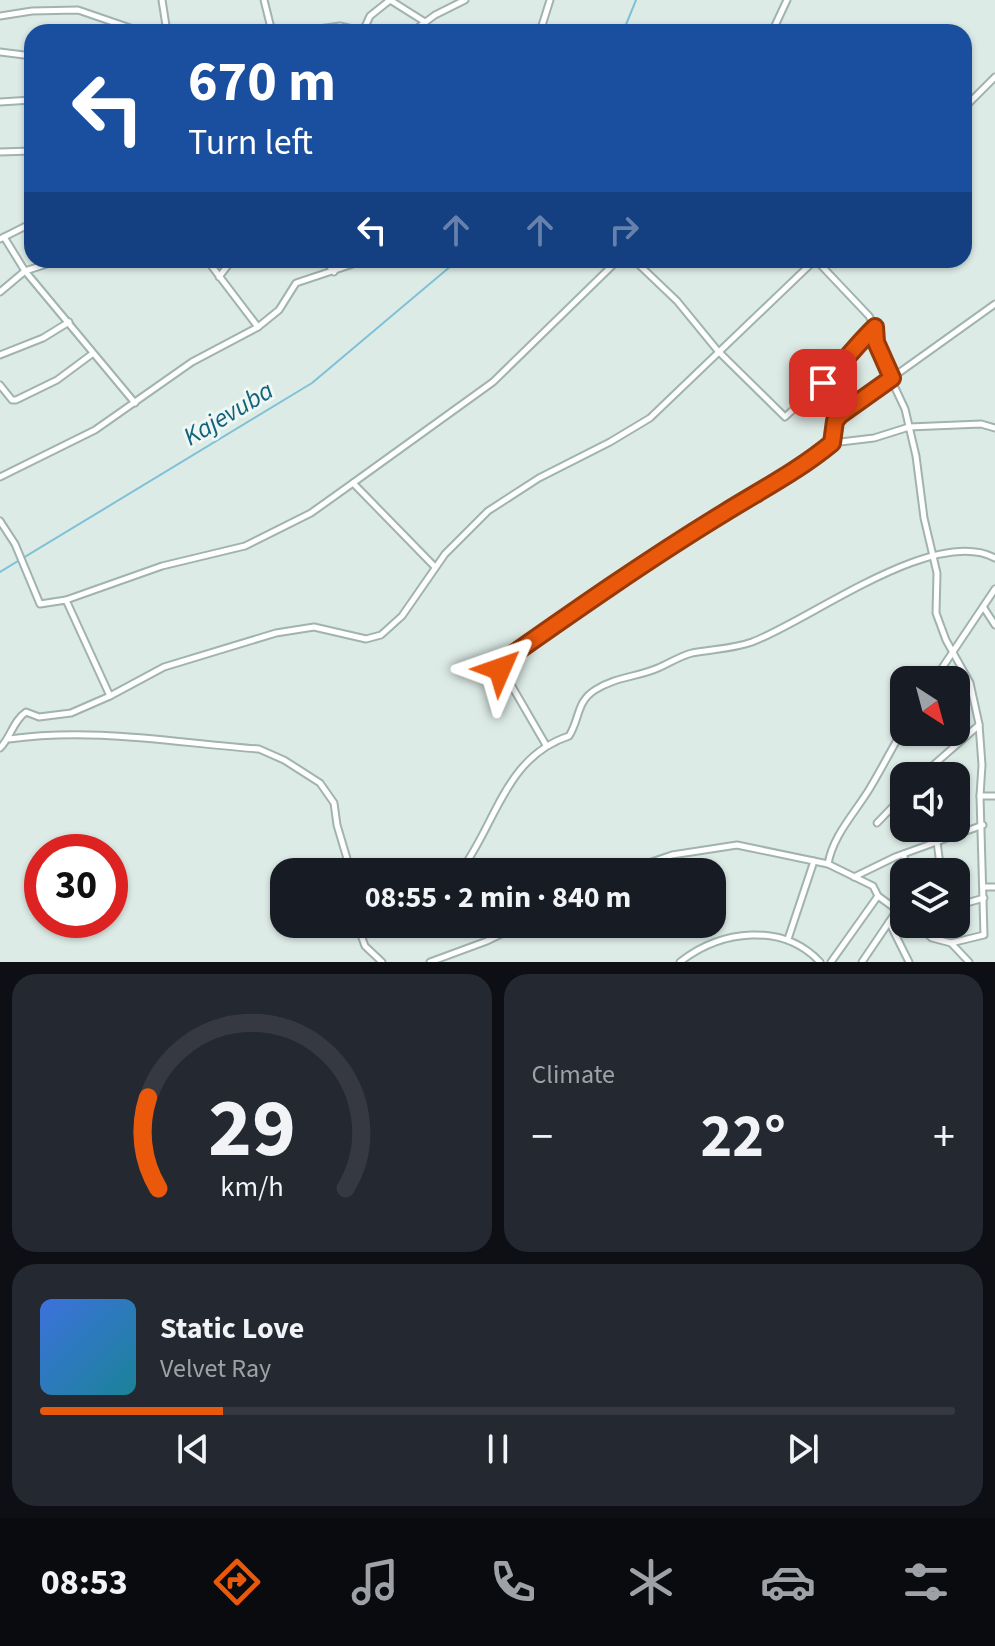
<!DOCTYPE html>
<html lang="en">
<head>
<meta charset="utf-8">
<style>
  body { margin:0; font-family:"Source Sans 3",sans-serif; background:#242831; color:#f1f3f6; height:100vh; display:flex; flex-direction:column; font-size:30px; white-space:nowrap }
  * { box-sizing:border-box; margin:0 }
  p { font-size:26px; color:#9ea1a6 }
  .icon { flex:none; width:44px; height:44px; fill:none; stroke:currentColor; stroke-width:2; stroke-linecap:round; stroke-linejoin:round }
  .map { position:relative; height:962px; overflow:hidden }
  .sheet { display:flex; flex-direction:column; gap:12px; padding:12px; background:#0d0f14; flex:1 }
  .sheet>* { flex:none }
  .guide { position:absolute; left:24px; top:24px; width:948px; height:244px; border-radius:24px; box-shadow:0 2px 6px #0004; background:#1a4fa0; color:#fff; overflow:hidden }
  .needle { width:52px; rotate:144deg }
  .fabs { position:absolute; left:890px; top:666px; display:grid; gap:16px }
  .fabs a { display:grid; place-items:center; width:80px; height:80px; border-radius:16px; background:#171b24; box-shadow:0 2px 6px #0004; font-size:40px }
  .speed { position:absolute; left:24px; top:834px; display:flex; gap:16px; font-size:40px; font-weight:700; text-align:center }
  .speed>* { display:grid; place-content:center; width:104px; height:104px; border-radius:50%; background:#171b24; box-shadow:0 2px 6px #0004; line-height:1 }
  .speed .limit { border:12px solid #d22; background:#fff; color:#111 }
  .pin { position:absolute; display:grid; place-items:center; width:68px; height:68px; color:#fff; margin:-34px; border-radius:16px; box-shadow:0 4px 12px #0006 }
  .me { position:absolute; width:88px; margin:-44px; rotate:47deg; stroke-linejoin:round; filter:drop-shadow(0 0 6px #0008) }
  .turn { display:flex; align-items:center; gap:28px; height:168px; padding:0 32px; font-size:36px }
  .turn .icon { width:104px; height:104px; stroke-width:2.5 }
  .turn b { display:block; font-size:56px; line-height:68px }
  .lanes { display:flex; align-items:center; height:76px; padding:0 32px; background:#0003; justify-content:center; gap:40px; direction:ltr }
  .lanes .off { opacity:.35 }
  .big { font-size:60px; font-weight:700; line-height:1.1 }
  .sheet .tile { flex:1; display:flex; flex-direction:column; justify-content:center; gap:12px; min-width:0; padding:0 28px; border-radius:24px; background:#242831 }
  .sheet .dial { align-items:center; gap:0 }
  .dial svg { height:208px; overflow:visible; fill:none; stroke:#363941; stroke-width:7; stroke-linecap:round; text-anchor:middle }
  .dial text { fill:#f1f3f6; stroke:none }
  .song { display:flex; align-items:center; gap:24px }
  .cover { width:96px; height:96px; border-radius:12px; background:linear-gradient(135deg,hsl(220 70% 55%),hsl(190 70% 35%)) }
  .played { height:8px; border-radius:4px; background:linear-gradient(90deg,#ea580c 20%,#363941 20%) }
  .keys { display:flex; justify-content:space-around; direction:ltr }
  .heat { display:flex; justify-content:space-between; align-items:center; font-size:44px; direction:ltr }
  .sheet .tiles { flex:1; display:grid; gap:12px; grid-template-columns:1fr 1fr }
  .tile:last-child { grid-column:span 2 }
  .trip { position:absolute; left:270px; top:858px; width:456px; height:80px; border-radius:24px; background:#171b24; box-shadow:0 2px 6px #0004; font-weight:700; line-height:80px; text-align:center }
  .dock { display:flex; height:128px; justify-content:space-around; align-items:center; background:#090b0e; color:#9ea1a6 }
  .dock .icon { width:56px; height:56px }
  .dock .selected { color:#ea580c }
  .dock b { font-size:36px; color:#f1f3f6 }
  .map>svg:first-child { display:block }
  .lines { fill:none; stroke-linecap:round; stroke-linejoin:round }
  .stream { stroke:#7fc1d6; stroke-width:2 }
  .street-casing { stroke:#a0b3ae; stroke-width:9 }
  .street { stroke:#fff; stroke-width:5 }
  .route-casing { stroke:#983908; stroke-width:20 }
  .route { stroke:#ea580c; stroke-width:14 }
  .labels { text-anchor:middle; stroke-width:6; stroke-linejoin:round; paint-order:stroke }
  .water-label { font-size:26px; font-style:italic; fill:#13627c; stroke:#eef7f3 }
</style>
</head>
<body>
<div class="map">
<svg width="995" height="962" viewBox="0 0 995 962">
  <rect width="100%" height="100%" fill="#ddebe6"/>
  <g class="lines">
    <!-- stream -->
    <g class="stream">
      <path d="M 623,32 L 636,0"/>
      <path d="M 0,572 L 312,383 L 458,260"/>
    </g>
    <!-- street casing -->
    <g class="street-casing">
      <g id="street">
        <path d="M 162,0 L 167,32"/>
        <path d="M 264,0 L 272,32"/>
        <path d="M 390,0 L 425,22"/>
        <path d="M 0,16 L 32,11 L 78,10 L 142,32"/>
        <path d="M 363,31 L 370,16 L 390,0"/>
        <path d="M 297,32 L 340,26 L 365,32"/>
        <path d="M 412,32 L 435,15 L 465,0"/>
        <path d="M 540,32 L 550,0"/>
        <path d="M 772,32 L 787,0"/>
        <path d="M 0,52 L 32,56"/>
        <path d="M 0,102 L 32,100"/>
        <path d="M 964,108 L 995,77"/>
        <path d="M 0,152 L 32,151"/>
        <path d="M 4,237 L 25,271 L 135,403"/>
        <path d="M 0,239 L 32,223"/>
        <path d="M 207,260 L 258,327"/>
        <path d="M 325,260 L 334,272"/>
        <path d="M 634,260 L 677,301 L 718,351 L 785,417 L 840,367 L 852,348 L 875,327"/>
        <path d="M 816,260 L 869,316 L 875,327 L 876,342 L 881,358 L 905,409 L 916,456 L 924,518 L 937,573 L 936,613 L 946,640 L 970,683 L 979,724 L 982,765 L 980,796 L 984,935 L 951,943 L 969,962"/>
        <path d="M 219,277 L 232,260"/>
        <path d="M 0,292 L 25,271 L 59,260"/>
        <path d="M 0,355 L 43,338 L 69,322"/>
        <path d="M 0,385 L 12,400 L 16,400 L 57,380 L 92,354"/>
        <path d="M 832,443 L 835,421 L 840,415 L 995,304"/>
        <path d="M 0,477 L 95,430 L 192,362 L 258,327 L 279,310 L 296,283 L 365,260"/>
        <path d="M 0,521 L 15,544 L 40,604 L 66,600 L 110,696"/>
        <path d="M 435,567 L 353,483 L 493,382 L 618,260"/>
        <path d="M 66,600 L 162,566 L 245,546 L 311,513 L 353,483"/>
        <path d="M 984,608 L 995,625"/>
        <path d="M 934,680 L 995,589"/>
        <path d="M 9,739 C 93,727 176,743 259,749 L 284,760 L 320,783 L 334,803 L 337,825 L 351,872"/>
        <path d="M 546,745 L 499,664 L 724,513 L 810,462 L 832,443 L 874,438 L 909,427 L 981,424 L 995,428"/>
        <path d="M 0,748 C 11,737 13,721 26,712 L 39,717 L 71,713 L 110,696 L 164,667 L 276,633 L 314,627 L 366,639 L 381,635 L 402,616 L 445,554 L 488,511 L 539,478 L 610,442 L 650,418 L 815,260"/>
        <path d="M 921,776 L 979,725"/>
        <path d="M 980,796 L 995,796"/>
        <path d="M 877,823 L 904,795"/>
        <path d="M 937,842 L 941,872"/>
        <path d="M 904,854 L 905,872"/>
        <path d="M 460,872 C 496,824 505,757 569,736 C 580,719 576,702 595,690 C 615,677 637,677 658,668 C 670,663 680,656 692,653 C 712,649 733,649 752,642 C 809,621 934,525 995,558"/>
        <path d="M 622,872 L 672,855 L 737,845 L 828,864"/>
        <path d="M 854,877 L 895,857 L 983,825"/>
        <path d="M 983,887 L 995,887"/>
        <path d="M 878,896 L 904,915"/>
        <path d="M 956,906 L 984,898"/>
        <path d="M 889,922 L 909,962"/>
        <path d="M 357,924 L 365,946 L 382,962"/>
        <path d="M 916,924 L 932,938 L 951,943"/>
        <path d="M 788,939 L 814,861"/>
        <path d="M 430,962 L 487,941 L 522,924"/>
        <path d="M 680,962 C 721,930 782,922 820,962"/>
        <path d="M 831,962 L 878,896 L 873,886 L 828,864 C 833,835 855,813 870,788 C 882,768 892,748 904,728"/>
        <path d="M 862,962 L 904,900"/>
      </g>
    </g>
    <!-- street -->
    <use href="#street" class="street"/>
  </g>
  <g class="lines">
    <!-- route casing -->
    <g class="route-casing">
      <path id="route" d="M 500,669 L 499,664 C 573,612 647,560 724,513 C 761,490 798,471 832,443 L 835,421 L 840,415 L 892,378 L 876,342 L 875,327 C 856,345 842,365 823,383"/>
    </g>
    <!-- route -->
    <use href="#route" class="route"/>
  </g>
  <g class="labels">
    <!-- water labels -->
    <g class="water-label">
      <text transform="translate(228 413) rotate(-31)" y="9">Kajevuba</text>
    </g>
  </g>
</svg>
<div class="fabs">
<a><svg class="needle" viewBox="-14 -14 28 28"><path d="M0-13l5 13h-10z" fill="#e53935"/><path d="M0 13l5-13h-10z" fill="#9ea1a6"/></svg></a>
<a><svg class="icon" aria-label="sound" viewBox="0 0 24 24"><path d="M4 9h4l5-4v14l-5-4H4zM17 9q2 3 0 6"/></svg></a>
<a><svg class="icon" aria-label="layers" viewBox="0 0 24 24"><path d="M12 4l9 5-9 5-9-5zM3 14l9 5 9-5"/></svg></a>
</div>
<div class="speed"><div class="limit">30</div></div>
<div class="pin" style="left:823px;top:383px;background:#d93025"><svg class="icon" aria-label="arrive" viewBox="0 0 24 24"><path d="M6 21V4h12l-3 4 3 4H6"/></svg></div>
<svg class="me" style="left:500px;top:669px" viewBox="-20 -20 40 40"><path d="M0-17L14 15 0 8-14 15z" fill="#ea580c" stroke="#fff" stroke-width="4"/></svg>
<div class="trip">08:55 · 2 min · 840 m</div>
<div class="guide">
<div class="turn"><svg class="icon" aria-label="left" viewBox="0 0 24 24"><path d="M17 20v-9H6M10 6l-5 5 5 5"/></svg><div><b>670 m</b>Turn left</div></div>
<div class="lanes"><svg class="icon" aria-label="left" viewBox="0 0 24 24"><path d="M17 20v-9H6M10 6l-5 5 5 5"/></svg><svg class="icon off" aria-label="ahead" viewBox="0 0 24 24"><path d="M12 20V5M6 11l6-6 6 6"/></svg><svg class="icon off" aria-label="ahead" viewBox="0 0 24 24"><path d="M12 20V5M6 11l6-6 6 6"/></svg><svg class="icon off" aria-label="right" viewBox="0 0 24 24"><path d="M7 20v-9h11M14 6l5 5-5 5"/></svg></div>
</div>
</div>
<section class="sheet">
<div class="tiles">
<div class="tile dial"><svg viewBox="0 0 100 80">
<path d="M14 69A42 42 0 1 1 86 69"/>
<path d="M14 69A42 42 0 0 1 10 34" stroke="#ea580c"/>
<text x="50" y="56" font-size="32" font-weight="700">29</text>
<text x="50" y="72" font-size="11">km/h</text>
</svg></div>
<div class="tile"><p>Climate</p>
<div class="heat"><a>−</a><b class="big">22°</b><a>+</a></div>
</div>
<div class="tile">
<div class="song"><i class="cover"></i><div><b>Static Love</b><p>Velvet Ray</p></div></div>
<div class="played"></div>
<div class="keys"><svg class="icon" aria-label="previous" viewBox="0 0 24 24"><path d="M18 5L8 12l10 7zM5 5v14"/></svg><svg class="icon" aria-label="pause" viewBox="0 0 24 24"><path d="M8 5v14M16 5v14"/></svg><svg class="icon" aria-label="next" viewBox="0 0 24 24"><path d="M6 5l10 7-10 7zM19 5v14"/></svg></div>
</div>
</div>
</section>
<nav class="dock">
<b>08:53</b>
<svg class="icon selected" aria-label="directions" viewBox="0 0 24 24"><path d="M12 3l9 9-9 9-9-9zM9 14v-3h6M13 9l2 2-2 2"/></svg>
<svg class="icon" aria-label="music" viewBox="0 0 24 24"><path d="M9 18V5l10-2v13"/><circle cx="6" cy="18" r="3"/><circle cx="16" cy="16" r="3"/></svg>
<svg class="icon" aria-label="phone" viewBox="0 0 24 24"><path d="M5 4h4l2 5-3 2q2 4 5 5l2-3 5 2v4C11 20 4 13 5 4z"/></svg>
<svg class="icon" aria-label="climate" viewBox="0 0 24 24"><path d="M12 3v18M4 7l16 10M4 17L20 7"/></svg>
<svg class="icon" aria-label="car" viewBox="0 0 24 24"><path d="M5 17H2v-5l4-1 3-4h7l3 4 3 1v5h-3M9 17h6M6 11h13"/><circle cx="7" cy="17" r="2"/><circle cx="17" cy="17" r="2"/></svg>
<svg class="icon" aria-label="filters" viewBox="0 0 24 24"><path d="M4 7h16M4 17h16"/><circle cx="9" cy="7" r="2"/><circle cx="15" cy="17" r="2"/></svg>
</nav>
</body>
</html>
